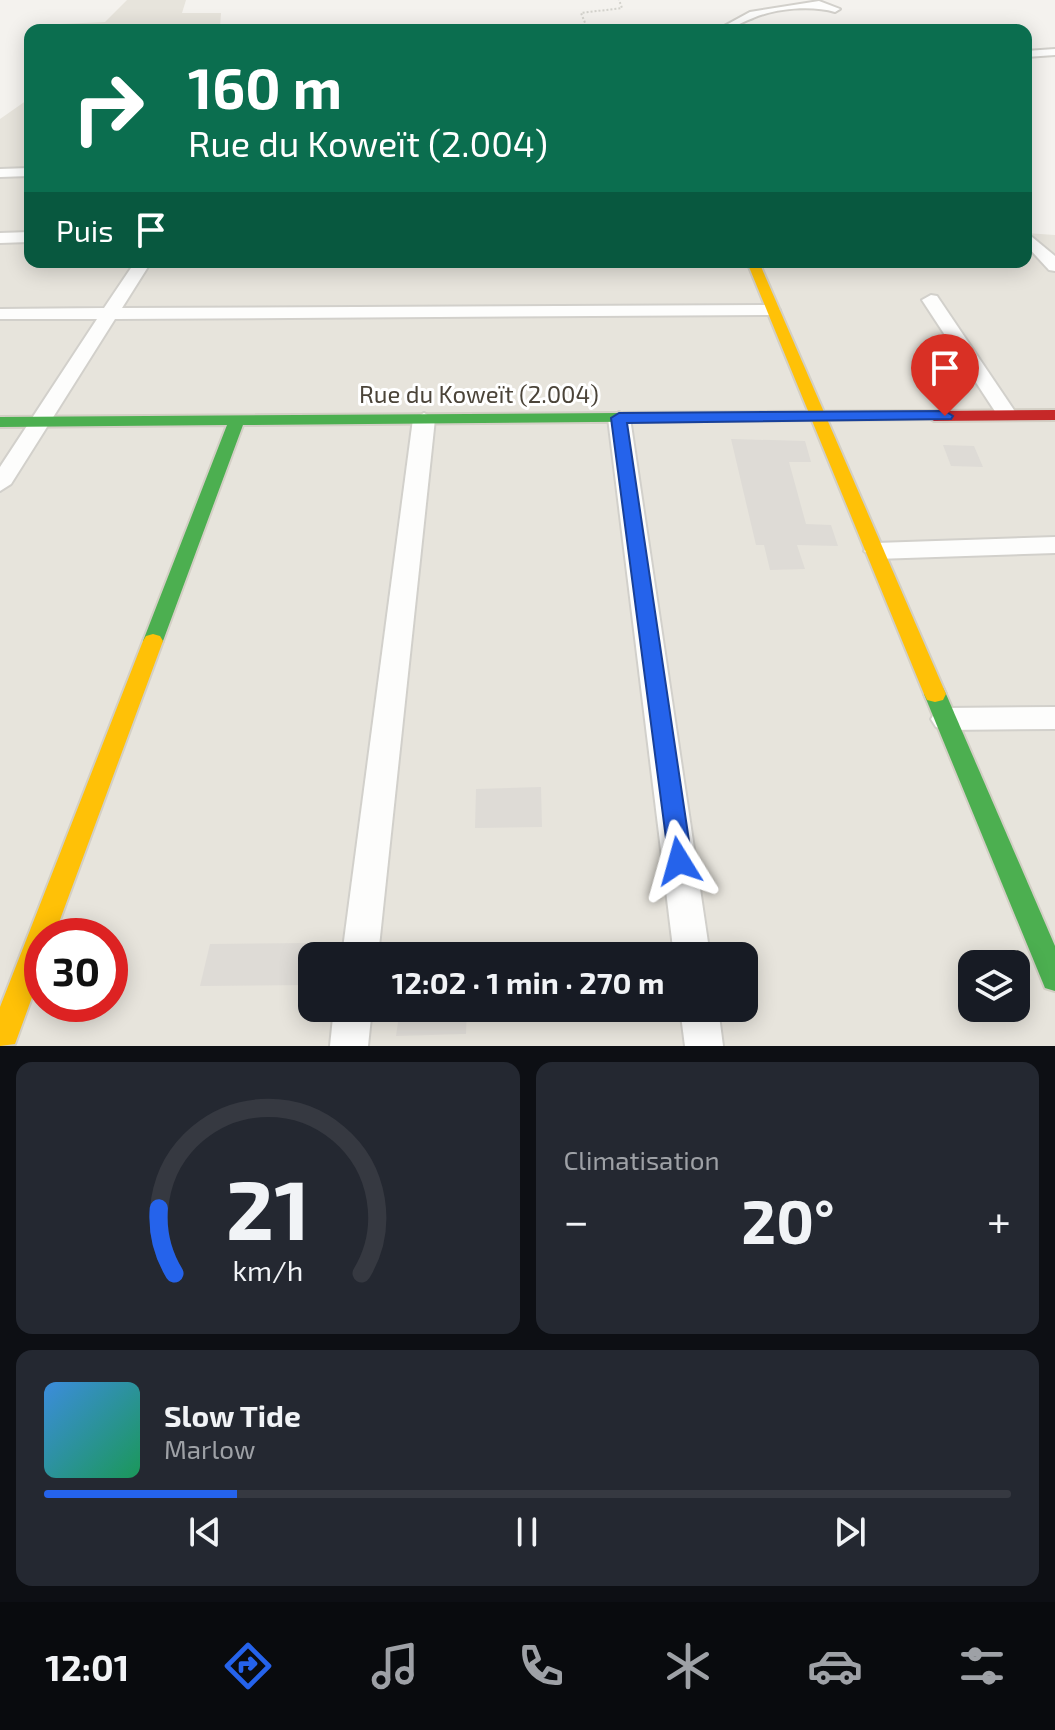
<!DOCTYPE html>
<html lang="fr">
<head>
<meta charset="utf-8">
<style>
  body { margin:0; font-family:"Exo 2",sans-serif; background:#242831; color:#f1f3f6; height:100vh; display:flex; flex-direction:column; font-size:30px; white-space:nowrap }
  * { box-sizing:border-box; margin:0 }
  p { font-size:26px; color:#9ea1a6 }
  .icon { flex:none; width:44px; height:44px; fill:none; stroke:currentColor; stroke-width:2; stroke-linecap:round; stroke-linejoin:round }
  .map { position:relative; height:1046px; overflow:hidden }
  .details { display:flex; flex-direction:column; gap:16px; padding:16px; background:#0d0f14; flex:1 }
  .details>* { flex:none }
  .guide { position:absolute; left:24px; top:24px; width:1008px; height:244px; border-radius:16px; box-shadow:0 4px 20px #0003; background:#0b6e4f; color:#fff; overflow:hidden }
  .controls { position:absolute; left:958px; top:950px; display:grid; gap:16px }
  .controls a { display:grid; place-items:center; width:72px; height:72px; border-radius:16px; background:#171b24; box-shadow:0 4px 20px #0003; font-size:40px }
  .speed { position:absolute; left:24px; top:918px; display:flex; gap:16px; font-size:40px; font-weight:700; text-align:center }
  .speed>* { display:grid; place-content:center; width:104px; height:104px; border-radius:50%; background:#171b24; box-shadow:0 4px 20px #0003; line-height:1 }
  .speed .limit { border:12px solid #d22; background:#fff; color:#111 }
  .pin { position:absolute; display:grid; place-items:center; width:68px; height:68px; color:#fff; margin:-82px -34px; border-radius:50% 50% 50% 0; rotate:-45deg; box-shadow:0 0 8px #0007 }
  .pin .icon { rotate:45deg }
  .me { position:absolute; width:88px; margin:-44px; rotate:352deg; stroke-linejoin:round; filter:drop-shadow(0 0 6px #0008) }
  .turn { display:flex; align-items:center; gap:28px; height:168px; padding:0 32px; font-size:36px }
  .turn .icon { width:104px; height:104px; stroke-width:2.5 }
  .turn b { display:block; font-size:56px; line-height:68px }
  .then { display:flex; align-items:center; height:76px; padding:0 32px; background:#0003; gap:16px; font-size:30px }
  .big { font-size:60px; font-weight:700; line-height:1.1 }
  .details .widget { flex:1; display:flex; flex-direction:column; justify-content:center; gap:12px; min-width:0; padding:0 28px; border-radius:16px; background:#242831 }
  .details .dial { align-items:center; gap:0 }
  .dial svg { height:208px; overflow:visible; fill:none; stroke:#363941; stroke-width:7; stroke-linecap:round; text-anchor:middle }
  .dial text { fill:#f1f3f6; stroke:none }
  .song { display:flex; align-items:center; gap:24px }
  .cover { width:96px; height:96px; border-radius:12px; background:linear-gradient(135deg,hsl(210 70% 55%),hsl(150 70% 35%)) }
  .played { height:8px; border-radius:4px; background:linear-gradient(90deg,#2563eb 20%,#363941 20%) }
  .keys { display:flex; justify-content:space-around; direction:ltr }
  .heat { display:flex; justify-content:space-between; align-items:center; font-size:44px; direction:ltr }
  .details .tiles { flex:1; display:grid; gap:16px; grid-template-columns:1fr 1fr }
  .widget:last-child { grid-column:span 2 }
  .trip { position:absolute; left:298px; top:942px; width:460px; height:80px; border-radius:16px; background:#171b24; box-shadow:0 4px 20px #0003; font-weight:700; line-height:80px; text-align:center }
  .tabs { display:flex; height:128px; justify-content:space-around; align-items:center; background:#090b0e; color:#9ea1a6 }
  .tabs .icon { width:56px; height:56px }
  .tabs .active { color:#2563eb }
  .tabs b { font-size:36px; color:#f1f3f6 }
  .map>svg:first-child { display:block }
  .residential { fill:#e7e4dc; fill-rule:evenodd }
  .building { fill:#dedbd6 }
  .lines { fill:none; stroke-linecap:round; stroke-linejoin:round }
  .street-casing { stroke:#d2d0cb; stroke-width:4 }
  .fast-casing { stroke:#d3cfc5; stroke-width:4 }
  .slow-casing { stroke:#d3cfc5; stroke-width:4 }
  .jam-casing { stroke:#d3cfc5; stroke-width:4 }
  .path { stroke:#d3d2cc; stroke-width:2; stroke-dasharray:2 2; stroke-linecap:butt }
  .street { fill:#fdfdfc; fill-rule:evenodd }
  .fast { fill:#4caf50; fill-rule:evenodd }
  .slow { fill:#ffc107; fill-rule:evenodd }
  .jam { fill:#c62828; fill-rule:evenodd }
  .route { fill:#2563eb; stroke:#184099; stroke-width:2 }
  .labels { text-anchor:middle; stroke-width:6; stroke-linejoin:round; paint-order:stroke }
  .street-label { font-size:24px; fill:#4b4439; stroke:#fff }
</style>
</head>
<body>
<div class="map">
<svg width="1055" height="1046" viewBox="0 0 1055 1046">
  <rect width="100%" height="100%" fill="#f4f2ee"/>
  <!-- residential -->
  <g class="residential">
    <path d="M 127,0 L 186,0 L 182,13 L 221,13 L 220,27 L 198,30 L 33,30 L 38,25 L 105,22 Z"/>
    <path d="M 30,98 L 30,262 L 1026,262 L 1026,233 L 1055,235 L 1055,1046 L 0,1046 L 0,119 ZM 42,936 L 110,936 L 110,1004 L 42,1004 ZM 312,956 L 744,956 L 744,1008 L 312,1008 ZM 972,964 L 1016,964 L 1016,1008 L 972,1008 Z"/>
  </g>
  <!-- building -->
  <g class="building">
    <path d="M 731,439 L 805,441 L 811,462 L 789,462 L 806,524 L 831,525 L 838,546 L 797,545 L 805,569 L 770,570 L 764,545 L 756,545 Z"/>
    <path d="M 943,445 L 974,446 L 983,467 L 951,466 Z"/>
    <path d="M 541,787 L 542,827 L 475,828 L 476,789 Z"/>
    <path d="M 312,943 L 312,985 L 200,986 L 210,944 Z"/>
    <path d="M 400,1008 L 467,1008 L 466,1034 L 396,1036 Z"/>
  </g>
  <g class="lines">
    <!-- street casing -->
    <g class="street-casing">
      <g id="street">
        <path d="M 819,1 L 840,9 L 835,12 C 812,5 776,8 753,18 C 739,23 732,30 717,30 L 750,12 Z"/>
        <path d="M 1055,49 L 1055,55 L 1026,57 L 1026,51 Z"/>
        <path d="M 30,168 L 30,176 L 0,177 L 0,169 Z"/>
        <path d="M 30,232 L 30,242 L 0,243 L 0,233 Z"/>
        <path d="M 1032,237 L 1055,256 L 1055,271 L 1049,270 L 1026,245 L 1026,239 Z"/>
        <path d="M 135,262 L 151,262 L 122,308 L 771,305 L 780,310 L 771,315 L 115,319 L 11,484 L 0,491 L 0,467 L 97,319 L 0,319 L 0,309 L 104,308 Z"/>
        <path d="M 931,295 L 937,296 L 1018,416 L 1015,420 L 1001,420 L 998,416 L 922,300 Z"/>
        <path d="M 619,412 L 630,418 L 710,956 L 674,956 L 608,418 Z"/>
        <path d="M 424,413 L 435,419 L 378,956 L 342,956 L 413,419 Z"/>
        <path d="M 1055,537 L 1055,553 L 876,559 L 864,551 L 876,543 Z"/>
        <path d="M 1055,707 L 1055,729 L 946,730 L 936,727 L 931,719 L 936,711 L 946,708 Z"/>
        <path d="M 334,1008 L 372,1008 L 368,1046 L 330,1046 Z"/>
        <path d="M 680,1008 L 718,1008 L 723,1046 L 685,1046 Z"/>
      </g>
    </g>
    <!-- fast casing -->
    <g class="fast-casing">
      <g id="fast">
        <path d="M 934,411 L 942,416 L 940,419 L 243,425 L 163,641 L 160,646 L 146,646 L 143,641 L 227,425 L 0,427 L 0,417 Z"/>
        <path d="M 935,686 L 943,688 L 946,694 L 1055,946 L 1055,991 L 1045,988 L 924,694 L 927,688 Z"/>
      </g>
    </g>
    <!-- slow casing -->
    <g class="slow-casing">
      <g id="slow">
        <path d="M 747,262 L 759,262 L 946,694 L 943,700 L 935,702 L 927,700 L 924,694 Z"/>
        <path d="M 153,634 L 160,636 L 163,641 L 54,936 L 42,936 L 42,970 L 15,1044 L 0,1046 L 0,1007 L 143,641 L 146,636 Z"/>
      </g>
    </g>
    <!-- jam casing -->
    <g class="jam-casing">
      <path id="jam" d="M 1055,410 L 1055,420 L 934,421 L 926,416 L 934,411 Z"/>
    </g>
    <!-- path -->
    <path class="path" d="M 588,30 L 581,13 L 622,8 L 619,0"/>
    <!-- street -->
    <use href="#street" class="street"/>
    <!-- fast -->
    <use href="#fast" class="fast"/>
    <!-- slow -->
    <use href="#slow" class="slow"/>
    <!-- jam -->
    <use href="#jam" class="jam"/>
  </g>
  <!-- route -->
  <path class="route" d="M 945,411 L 953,416 L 951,419 L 627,423 L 692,861 L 688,869 L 679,872 L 670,869 L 611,418 L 619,413 Z"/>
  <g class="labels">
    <!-- street labels -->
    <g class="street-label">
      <text x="479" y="403">Rue du Koweït (2.004)</text>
    </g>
  </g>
</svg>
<div class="controls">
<a><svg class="icon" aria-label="layers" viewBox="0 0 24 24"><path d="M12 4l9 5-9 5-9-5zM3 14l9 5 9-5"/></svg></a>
</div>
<div class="speed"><div class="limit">30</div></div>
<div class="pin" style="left:945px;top:416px;background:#d93025"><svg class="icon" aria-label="arrive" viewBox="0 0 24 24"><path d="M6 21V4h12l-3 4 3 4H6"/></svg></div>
<svg class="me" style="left:679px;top:861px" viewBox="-20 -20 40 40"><path d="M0-17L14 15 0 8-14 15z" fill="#2563eb" stroke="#fff" stroke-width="4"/></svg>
<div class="trip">12:02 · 1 min · 270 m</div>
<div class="guide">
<div class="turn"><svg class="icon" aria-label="right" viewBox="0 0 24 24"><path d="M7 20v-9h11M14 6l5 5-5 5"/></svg><div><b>160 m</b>Rue du Koweït (2.004)</div></div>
<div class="then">Puis<svg class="icon" aria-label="arrive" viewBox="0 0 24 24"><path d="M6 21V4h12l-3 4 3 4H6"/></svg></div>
</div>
</div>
<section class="details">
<div class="tiles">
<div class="widget dial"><svg viewBox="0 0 100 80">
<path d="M14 69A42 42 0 1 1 86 69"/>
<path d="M14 69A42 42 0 0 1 8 44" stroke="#2563eb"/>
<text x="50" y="56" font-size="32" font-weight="700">21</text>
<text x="50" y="72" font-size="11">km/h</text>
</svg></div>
<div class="widget"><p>Climatisation</p>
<div class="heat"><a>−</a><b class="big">20°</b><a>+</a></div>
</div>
<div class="widget">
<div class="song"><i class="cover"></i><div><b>Slow Tide</b><p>Marlow</p></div></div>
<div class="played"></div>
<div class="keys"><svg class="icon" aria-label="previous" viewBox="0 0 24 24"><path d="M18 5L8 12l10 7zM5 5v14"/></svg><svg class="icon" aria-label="pause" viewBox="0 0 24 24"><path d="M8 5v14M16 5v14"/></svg><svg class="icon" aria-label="next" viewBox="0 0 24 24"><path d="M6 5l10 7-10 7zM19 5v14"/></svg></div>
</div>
</div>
</section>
<nav class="tabs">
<b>12:01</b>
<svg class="icon active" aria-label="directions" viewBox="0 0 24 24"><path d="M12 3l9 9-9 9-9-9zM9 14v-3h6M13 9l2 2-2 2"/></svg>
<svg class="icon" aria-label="music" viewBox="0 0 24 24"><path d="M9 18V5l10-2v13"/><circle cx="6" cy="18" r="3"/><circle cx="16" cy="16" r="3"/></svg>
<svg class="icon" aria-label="phone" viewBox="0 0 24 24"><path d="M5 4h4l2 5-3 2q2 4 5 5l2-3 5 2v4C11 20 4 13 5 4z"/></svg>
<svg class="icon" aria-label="climate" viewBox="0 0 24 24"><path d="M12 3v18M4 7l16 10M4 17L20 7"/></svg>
<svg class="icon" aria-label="car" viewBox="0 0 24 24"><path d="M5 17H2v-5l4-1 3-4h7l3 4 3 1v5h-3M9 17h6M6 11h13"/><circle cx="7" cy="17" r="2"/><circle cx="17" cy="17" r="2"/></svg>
<svg class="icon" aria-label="filters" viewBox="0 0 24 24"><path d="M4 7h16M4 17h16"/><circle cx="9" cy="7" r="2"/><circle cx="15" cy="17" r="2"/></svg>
</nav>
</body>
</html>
